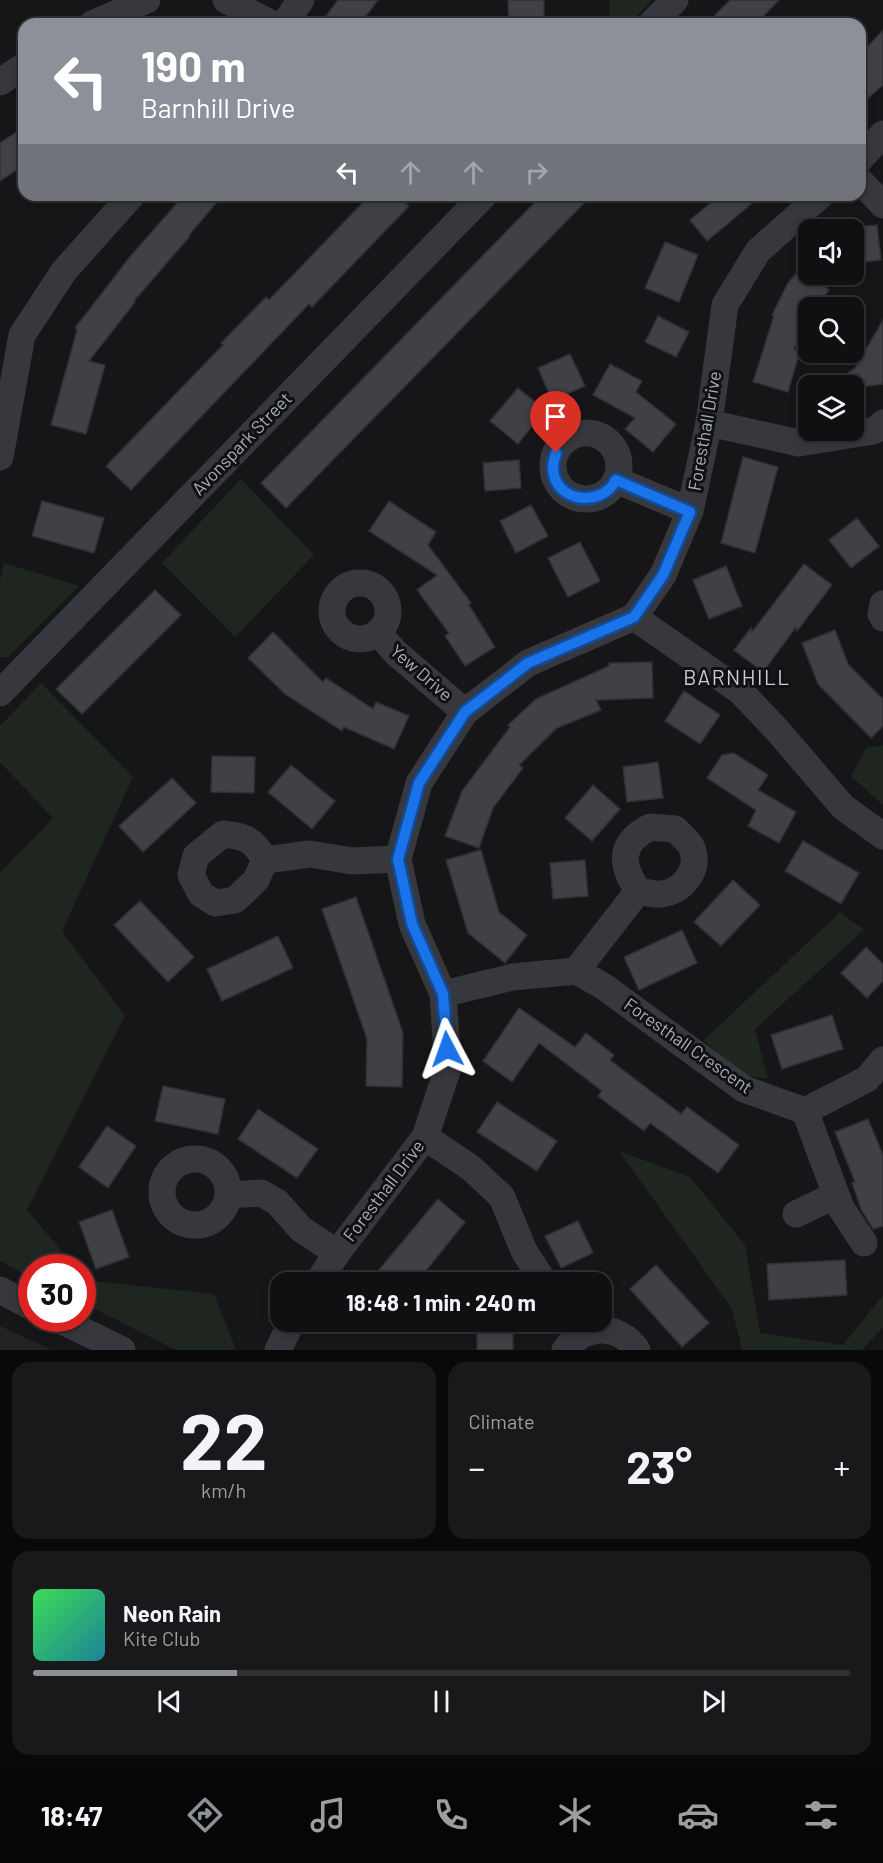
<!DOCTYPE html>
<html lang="en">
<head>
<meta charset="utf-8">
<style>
  body { margin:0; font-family:Barlow,sans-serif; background:#19191b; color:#f1f3f6; height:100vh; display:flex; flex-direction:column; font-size:22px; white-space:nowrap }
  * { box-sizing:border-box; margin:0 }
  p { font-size:20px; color:#9c9d9f }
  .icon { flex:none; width:33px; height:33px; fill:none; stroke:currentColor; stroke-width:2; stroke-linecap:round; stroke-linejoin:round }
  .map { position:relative; height:1350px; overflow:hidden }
  .sheet { display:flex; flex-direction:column; gap:12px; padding:12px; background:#09090a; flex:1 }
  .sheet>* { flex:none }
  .guide { position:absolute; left:18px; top:18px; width:848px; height:183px; border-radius:18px; box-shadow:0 3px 9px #0003,0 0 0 2px #303032; background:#8c9099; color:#fff; overflow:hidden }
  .controls { position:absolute; left:798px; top:219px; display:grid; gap:12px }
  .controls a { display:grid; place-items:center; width:66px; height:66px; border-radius:12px; background:#101012; box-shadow:0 3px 9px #0003,0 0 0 2px #303032; font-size:30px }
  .speed { position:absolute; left:18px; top:1254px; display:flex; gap:12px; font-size:30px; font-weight:700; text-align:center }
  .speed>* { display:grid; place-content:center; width:78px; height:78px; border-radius:50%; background:#101012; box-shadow:0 3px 9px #0003,0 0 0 2px #303032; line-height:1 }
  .speed .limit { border:9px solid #d22; background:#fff; color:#111 }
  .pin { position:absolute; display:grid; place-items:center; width:51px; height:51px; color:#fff; margin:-62px -26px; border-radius:50% 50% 50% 0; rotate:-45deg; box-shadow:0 0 6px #0007 }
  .pin .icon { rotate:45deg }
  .me { position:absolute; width:66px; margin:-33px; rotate:356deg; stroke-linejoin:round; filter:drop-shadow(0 0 4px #0008) }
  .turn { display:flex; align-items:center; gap:21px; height:126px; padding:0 24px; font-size:27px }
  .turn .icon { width:78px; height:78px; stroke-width:2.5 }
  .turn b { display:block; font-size:42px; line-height:51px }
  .lanes { display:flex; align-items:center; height:57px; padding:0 24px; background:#0003; justify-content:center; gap:30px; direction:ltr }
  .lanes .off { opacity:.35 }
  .big { font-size:45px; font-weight:700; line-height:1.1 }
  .sheet .widget { flex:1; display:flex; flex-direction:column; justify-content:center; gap:9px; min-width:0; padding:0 21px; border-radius:18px; background:#19191b }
  .sheet .dial { align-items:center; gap:0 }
  .dial b { font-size:78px; line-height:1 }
  .song { display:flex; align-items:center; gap:18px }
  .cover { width:72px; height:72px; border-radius:9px; background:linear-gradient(135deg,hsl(130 70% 55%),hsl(190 70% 35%)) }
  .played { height:6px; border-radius:3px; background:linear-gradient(90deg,#8c9099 25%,#303032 25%) }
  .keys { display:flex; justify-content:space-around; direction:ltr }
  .heat { display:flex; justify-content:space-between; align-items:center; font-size:33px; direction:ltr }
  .sheet .tiles { flex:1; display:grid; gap:12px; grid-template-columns:1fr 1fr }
  .widget:last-child { grid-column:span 2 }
  .trip { position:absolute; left:270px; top:1272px; width:342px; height:60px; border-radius:18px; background:#101012; box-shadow:0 3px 9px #0003,0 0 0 2px #303032; font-weight:700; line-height:60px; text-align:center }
  .tabs { display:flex; height:96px; justify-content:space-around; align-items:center; background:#060607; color:#9c9d9f }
  .tabs .icon { width:42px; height:42px }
  .tabs .current { color:#8c9099 }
  .tabs b { font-size:27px; color:#f1f3f6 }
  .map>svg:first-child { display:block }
  .built { fill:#222225 }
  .green { fill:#1e261f }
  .building { fill:#404145; stroke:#303034; stroke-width:1.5 }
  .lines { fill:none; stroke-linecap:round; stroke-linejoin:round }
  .street { stroke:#37383d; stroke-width:27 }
  .route-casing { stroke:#114b97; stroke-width:15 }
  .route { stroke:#1a73e8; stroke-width:10 }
  .labels { text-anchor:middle; stroke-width:6; stroke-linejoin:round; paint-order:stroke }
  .street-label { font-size:18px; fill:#a8adb8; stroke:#111113 }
  .quarter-label { font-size:21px; letter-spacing:1.5px; fill:#c9ccd4; stroke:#111113 }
</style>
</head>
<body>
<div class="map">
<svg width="883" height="1350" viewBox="0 0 883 1350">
  <rect width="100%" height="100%" fill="#161618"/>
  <!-- built -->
  <path class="built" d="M 0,1326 L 52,1350 L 0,1350 Z"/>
  <!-- green -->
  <g class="green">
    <path d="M 610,0 L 652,0 L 629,24 L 609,24 Z"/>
    <path d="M 241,479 L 314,555 L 235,637 L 162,563 Z"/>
    <path d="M 4,563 L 79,586 L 8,657 L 0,657 L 0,581 Z"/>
    <path d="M 41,683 L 133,777 L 62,931 L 125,1016 L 27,1210 L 75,1267 L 32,1268 L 31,1277 L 0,1261 L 0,873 L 53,818 L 0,762 L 0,726 Z"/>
    <path d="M 883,745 L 883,805 L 851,776 L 866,748 Z"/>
    <path d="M 840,912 L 864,930 L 755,1029 L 768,1079 L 736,1074 L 704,1040 Z"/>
    <path d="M 619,1151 L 690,1177 L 745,1245 L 760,1333 L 843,1345 L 883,1295 L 883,1327 L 862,1350 L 742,1350 L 732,1309 Z"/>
    <path d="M 83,1276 L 85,1280 L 214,1294 L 236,1350 L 176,1350 L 83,1303 Z"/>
  </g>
  <!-- building -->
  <g class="building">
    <path d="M 338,0 L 378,0 L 360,24 L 320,24 Z"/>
    <path d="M 508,0 L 544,0 L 544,24 L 509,24 Z"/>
    <path d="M 730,0 L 779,0 L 756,24 L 706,24 Z"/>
    <path d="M 883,30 L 883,85 L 860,105 L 860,55 Z"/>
    <path d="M 24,127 L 24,165 L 0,181 L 0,143 Z"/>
    <path d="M 184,195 L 223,195 L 189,235 L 190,236 L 134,301 L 135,302 L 89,361 L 105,365 L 86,434 L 51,425 L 77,330 L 75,328 L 129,258 Z"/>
    <path d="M 370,195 L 397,195 L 409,206 L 312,307 L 309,304 L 131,490 L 106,466 L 223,345 L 221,343 L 266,297 L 269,300 Z"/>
    <path d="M 542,195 L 592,195 L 286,508 L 261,483 Z"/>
    <path d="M 720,195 L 762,195 L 707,241 L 690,220 Z"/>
    <path d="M 877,225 L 881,260 L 854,263 L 854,227 Z"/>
    <path d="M 665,242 L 698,255 L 679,302 L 645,288 Z"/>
    <path d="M 802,266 L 808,272 L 808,274 L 812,274 L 829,290 L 814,308 L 808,308 L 808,322 L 794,349 L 800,351 L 788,392 L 753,382 L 774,316 L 772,315 L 788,283 Z"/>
    <path d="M 658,316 L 689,332 L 676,357 L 645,342 Z"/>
    <path d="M 883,320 L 883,384 L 854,388 L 854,386 L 828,386 L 855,368 Z"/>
    <path d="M 570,354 L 585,386 L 552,401 L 538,368 Z"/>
    <path d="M 610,364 L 642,381 L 636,392 L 676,424 L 653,452 L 625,429 L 635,418 L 593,395 Z"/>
    <path d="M 518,388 L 545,410 L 518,444 L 490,421 Z"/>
    <path d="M 743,457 L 778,467 L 755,553 L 721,543 Z"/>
    <path d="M 519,460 L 521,488 L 485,491 L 483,463 Z"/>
    <path d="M 42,501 L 104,518 L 94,553 L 32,536 Z"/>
    <path d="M 389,501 L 436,532 L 428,545 L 471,603 L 469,605 L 495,647 L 465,666 L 445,636 L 449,633 L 417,590 L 437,575 L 369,531 Z"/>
    <path d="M 531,505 L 548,536 L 516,553 L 500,521 Z"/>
    <path d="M 857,518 L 879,546 L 851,568 L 829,540 Z"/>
    <path d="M 580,542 L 600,581 L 568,597 L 548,558 Z"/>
    <path d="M 804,564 L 832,585 L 797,631 L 796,627 L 763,672 L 734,650 L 751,628 L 752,632 Z"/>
    <path d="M 726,566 L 742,606 L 709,619 L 693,580 Z"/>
    <path d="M 155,590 L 181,615 L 82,714 L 56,689 Z"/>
    <path d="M 835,630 L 848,664 L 883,699 L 883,726 L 871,738 L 818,684 L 802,643 Z"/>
    <path d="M 273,632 L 323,682 L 326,678 L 373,709 L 376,702 L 409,716 L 394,749 L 344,727 L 342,731 L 285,694 L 248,658 Z"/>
    <path d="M 652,662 L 653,698 L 596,700 L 601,710 L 557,728 L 519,765 L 523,768 L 493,808 L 479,848 L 445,836 L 462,791 L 510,727 L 508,725 L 536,699 L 609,666 L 609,663 Z"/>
    <path d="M 684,691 L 720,715 L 700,744 L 665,721 Z"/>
    <path d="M 734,753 L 768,775 L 758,790 L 796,812 L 779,843 L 748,826 L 756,810 L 707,778 L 722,755 Z"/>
    <path d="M 212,756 L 255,757 L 254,793 L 211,792 Z"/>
    <path d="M 658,762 L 663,798 L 627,802 L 623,767 Z"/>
    <path d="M 291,765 L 335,801 L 312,829 L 268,792 Z"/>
    <path d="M 172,778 L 196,803 L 143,852 L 119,826 Z"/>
    <path d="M 593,785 L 620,809 L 592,841 L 565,818 Z"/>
    <path d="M 803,841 L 859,873 L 841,904 L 785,871 Z"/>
    <path d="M 481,850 L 499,912 L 527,935 L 505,963 L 468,933 L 446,860 Z"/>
    <path d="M 585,860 L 588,896 L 553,899 L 550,863 Z"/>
    <path d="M 733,880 L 760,905 L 721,946 L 694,922 Z"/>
    <path d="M 356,897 L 403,1033 L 402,1087 L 366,1086 L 367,1039 L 322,909 Z"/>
    <path d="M 140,901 L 194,957 L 168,982 L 114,925 Z"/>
    <path d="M 682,930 L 697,963 L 639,990 L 624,957 Z"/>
    <path d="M 278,936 L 293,968 L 222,1001 L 207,969 Z"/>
    <path d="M 866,947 L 883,964 L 883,981 L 867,998 L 841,973 Z"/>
    <path d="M 519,1008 L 575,1047 L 586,1033 L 614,1055 L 610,1060 L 681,1114 L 687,1107 L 739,1145 L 718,1173 L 650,1123 L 644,1131 L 598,1096 L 602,1091 L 539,1043 L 512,1082 L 483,1061 Z"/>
    <path d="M 832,1015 L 843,1049 L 782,1069 L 771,1035 Z"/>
    <path d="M 163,1086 L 225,1099 L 218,1134 L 155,1121 Z"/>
    <path d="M 497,1102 L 557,1141 L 537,1171 L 477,1132 Z"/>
    <path d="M 258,1109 L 318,1149 L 297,1178 L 238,1139 Z"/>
    <path d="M 868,1119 L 883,1155 L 883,1226 L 873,1229 L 861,1209 L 852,1183 L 855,1182 L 835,1132 Z"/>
    <path d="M 107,1126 L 136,1146 L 108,1188 L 79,1167 Z"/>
    <path d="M 438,1199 L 465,1222 L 425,1272 L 415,1282 L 369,1282 Z"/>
    <path d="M 112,1210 L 129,1257 L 96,1269 L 79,1222 Z"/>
    <path d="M 578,1221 L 593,1253 L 561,1268 L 545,1236 Z"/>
    <path d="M 845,1260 L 847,1295 L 769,1300 L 767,1264 Z"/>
    <path d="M 656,1265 L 709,1323 L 682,1347 L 630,1289 Z"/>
    <rect x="477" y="1322" width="36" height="28"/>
  </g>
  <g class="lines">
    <!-- street -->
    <g class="street">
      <path d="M 226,0 L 272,24"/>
      <path d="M 92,24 L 147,0"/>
      <path d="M 284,24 L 301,0"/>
      <path d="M 651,24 L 675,0"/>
      <path d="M 0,82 L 24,66"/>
      <path d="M 860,159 L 883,134"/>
      <path d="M 860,181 L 883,205"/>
      <path d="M 709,423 L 799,443 L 874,431 L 883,423"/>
      <circle cx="586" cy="466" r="33"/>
      <path d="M 0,457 L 22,335 L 64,271 L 132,195"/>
      <path d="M 616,480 L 690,511"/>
      <circle cx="360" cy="611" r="28"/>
      <path d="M 883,604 L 881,614 L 883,618"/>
      <path d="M 634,617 L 740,691 L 778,731 L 843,807 L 883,836"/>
      <path d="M 378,633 L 396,653 L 465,712"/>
      <path d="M 0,693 L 484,195"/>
      <path d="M 650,827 L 675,829 C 680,834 687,840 691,846 C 702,868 683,892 661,894 C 654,895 645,892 638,891 C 620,864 619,843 650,827 Z"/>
      <path d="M 223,834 C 245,836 253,839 265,860 L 256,880 L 235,900 L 215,903 L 201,894 L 191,875 L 196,856 Z"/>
      <path d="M 265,860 L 310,854 L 352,861 L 398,859"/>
      <path d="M 576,971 L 638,891"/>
      <path d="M 443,994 L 513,977 L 576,971 L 603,986 L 744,1089 L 805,1111 L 867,1079 L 883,1060"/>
      <path d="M 805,1111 L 841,1208 L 864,1243"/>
      <path d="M 425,1137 L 471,1168 L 502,1197 L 524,1251 L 544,1282"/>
      <circle cx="195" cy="1192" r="33"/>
      <path d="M 228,1195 L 261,1193 L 277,1202 L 301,1229 L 337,1253"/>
      <path d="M 796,1214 L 836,1195"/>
      <path d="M 318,1282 L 337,1253 L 425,1137 L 448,1068 L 443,994 L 412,924 L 398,859 L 419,783 L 465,712 L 528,663 L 634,617 L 663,575 L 690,511 L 709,423 L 725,305 L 758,251 L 821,195"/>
      <path d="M 0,1290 L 32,1307"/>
      <path d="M 56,1318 L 122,1350"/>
      <path d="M 278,1350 L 292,1322"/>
      <path d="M 565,1350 C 585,1324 618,1323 637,1350"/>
    </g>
  </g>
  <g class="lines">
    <!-- route casing -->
    <g class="route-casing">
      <path id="route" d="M 447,1049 L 443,994 L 412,924 L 398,859 L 419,783 L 465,712 L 528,663 L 634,617 L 663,575 L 690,512 L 616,480 C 601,509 553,502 553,467 C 553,463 555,457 556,453"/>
    </g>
    <!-- route -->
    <use href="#route" class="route"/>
  </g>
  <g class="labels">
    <!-- street labels -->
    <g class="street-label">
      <text transform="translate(705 431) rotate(-80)" y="6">Foresthall Drive</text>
      <text transform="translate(242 444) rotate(-46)" y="6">Avonspark Street</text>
      <text transform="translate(421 673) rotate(41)" y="6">Yew Drive</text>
      <text transform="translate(688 1046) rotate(35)" y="6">Foresthall Crescent</text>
      <text transform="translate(384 1191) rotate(-53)" y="6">Foresthall Drive</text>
    </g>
    <!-- quarter labels -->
    <g class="quarter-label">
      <text x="737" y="685">BARNHILL</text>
    </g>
  </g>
</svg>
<div class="controls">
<a><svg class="icon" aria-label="sound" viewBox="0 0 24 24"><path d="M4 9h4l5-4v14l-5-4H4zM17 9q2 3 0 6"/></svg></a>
<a><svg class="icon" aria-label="search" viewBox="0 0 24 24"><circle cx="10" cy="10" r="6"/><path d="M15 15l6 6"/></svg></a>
<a><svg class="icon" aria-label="layers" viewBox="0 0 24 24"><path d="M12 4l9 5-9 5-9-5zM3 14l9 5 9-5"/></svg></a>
</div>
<div class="speed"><div class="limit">30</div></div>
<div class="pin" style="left:556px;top:453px;background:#d93025"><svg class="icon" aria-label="arrive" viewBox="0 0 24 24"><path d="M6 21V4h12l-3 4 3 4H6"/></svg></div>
<svg class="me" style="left:447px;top:1049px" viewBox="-20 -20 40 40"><path d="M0-17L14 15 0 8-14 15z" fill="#1a73e8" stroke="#fff" stroke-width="4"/></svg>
<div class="trip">18:48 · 1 min · 240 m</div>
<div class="guide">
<div class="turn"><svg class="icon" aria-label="left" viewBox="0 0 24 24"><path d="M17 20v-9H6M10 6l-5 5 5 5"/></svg><div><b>190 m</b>Barnhill Drive</div></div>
<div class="lanes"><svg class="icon" aria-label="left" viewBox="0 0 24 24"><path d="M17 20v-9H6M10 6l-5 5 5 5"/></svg><svg class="icon off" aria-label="ahead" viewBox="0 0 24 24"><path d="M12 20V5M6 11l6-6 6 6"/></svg><svg class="icon off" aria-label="ahead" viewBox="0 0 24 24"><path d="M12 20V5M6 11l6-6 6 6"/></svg><svg class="icon off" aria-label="right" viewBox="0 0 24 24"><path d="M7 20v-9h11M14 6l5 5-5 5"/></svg></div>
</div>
</div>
<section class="sheet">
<div class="tiles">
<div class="widget dial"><b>22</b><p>km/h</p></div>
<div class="widget"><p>Climate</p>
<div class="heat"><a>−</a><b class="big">23°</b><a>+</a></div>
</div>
<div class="widget">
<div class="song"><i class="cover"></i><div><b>Neon Rain</b><p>Kite Club</p></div></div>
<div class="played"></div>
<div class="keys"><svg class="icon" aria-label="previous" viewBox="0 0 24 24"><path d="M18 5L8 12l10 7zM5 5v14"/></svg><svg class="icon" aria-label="pause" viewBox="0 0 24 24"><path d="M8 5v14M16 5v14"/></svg><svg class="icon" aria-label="next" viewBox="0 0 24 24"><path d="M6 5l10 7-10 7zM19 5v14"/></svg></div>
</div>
</div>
</section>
<nav class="tabs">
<b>18:47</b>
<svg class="icon current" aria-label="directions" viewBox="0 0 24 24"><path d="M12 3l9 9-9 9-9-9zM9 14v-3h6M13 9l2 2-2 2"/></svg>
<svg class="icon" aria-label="music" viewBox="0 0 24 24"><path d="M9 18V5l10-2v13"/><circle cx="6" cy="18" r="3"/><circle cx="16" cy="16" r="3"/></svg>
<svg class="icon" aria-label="phone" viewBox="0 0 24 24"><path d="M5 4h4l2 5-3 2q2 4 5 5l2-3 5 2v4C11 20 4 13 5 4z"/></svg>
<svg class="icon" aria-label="climate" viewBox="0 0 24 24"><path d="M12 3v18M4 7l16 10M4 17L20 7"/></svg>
<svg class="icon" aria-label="car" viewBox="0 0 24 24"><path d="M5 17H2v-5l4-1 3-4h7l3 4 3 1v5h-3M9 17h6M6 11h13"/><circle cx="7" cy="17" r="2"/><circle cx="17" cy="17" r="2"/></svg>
<svg class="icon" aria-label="filters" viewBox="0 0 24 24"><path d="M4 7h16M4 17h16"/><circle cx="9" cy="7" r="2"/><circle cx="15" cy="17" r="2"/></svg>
</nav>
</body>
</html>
